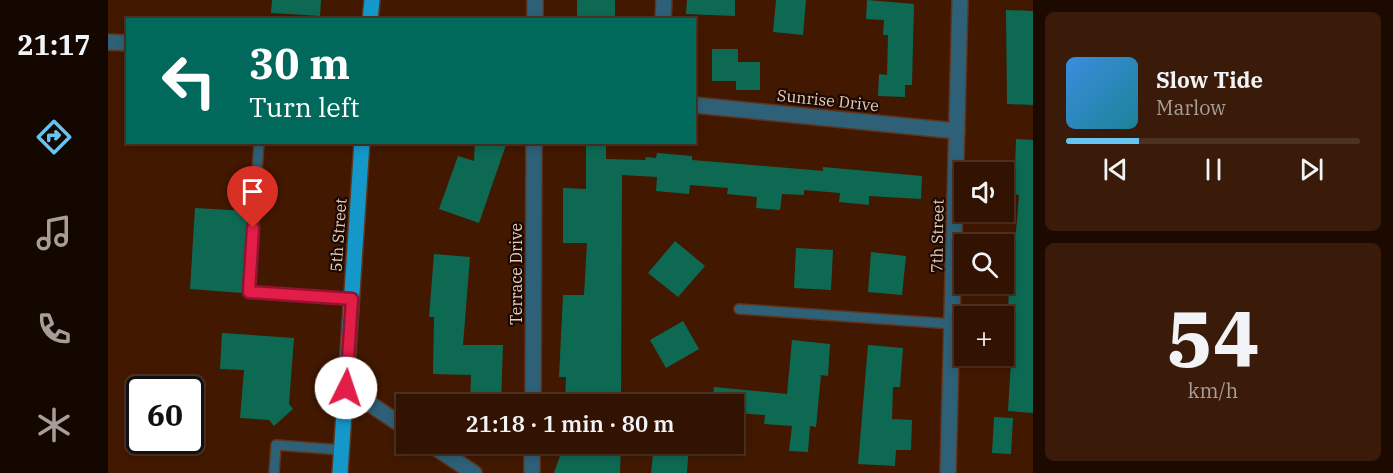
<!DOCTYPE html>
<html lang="en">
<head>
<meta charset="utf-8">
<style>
  body { margin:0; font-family:"IBM Plex Serif",serif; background:#3a1b0a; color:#f1f3f6; height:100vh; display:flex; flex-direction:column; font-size:22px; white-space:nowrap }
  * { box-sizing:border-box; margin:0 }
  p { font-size:20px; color:#a89e99 }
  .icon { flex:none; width:33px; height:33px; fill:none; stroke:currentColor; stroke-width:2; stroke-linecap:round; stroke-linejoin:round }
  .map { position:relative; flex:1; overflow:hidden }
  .drawer { display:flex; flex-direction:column; gap:12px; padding:12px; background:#1c0a00; width:360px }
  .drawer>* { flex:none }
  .guide { position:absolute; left:18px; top:18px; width:570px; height:126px; border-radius:0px; box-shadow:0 3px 9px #0003,0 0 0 2px #4d3222; background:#00695c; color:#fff; overflow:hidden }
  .fabs { position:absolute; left:846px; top:162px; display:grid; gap:12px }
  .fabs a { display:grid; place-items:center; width:60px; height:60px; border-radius:0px; background:#321200; box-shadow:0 3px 9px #0003,0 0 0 2px #4d3222; font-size:30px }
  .speed { position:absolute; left:18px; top:376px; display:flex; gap:12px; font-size:30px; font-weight:700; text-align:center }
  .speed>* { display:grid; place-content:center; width:78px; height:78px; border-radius:50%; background:#321200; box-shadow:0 3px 9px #0003,0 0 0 2px #4d3222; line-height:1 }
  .speed .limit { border:3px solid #111; border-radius:9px; background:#fff; color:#111 }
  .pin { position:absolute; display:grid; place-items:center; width:51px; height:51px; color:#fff; margin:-62px -26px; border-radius:50% 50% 50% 0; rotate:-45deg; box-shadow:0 0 6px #0007 }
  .pin .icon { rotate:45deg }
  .me { position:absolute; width:66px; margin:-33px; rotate:4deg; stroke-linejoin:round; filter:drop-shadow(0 0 4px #0008) }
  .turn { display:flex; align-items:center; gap:21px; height:126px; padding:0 24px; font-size:27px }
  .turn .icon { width:78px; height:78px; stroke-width:2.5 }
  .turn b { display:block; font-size:42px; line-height:51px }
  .drawer .card { flex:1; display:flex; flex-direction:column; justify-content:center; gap:9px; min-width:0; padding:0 21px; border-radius:9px; background:#3a1b0a }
  .drawer .dial { align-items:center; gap:0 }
  .dial b { font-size:78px; line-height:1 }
  .song { display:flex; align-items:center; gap:18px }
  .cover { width:72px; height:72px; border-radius:9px; background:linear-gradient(135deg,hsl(210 70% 55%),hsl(190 70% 35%)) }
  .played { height:6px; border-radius:3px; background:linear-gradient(90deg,#67c4f0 25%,#4d3222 25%) }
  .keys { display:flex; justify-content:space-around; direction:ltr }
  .trip { position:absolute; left:288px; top:394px; width:348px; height:60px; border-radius:0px; background:#321200; box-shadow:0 3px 9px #0003,0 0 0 2px #4d3222; font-weight:600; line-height:60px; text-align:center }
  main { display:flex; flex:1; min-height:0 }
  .dock { display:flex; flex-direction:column; width:108px; justify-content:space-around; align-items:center; background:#140700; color:#a89e99 }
  .dock .icon { width:42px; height:42px }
  .dock .selected { color:#67c4f0 }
  .dock b { font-size:27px; color:#f1f3f6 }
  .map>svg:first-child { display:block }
  .building { fill:#0e6953 }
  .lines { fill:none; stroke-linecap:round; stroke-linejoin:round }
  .lane-casing { stroke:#5d351e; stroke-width:12 }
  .street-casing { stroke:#5d351e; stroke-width:18 }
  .primary-casing { stroke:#5d351e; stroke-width:18 }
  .lane { stroke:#2e6077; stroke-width:9 }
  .street { stroke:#2e6077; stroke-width:15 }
  .primary { stroke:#1498c9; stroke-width:15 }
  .route-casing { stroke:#92132f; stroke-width:15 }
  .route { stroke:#e11d48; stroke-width:10 }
  .labels { text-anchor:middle; stroke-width:4.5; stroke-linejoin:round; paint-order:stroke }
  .street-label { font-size:16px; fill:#e9cdbd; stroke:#1c0a02 }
</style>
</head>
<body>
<main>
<nav class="dock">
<b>21:17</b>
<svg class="icon selected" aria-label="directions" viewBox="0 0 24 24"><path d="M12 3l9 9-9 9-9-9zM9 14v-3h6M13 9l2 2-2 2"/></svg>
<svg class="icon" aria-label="music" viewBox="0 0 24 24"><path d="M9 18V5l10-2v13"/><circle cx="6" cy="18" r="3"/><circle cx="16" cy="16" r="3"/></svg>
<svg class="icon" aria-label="phone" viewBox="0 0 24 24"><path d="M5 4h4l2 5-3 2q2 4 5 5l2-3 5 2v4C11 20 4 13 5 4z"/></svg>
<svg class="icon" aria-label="climate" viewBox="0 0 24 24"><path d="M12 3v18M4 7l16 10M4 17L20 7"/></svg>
</nav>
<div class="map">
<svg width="925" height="473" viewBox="0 0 925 473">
  <rect width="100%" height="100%" fill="#421800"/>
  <!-- building -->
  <g class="building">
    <path d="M 164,0 L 213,0 L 212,16 L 163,13 Z"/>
    <rect x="469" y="0" width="38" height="20"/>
    <path d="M 579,0 L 627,0 L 627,16 L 578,14 Z"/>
    <path d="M 668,0 L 698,0 L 695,35 L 665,32 Z"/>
    <path d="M 759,0 L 806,4 L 804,85 L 797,85 L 797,97 L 770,96 L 771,74 L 779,75 L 780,35 L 775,35 L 776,20 L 758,19 Z"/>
    <path d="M 898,10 L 925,11 L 925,105 L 899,104 Z"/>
    <path d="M 604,49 L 630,49 L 630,62 L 652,62 L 652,90 L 628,90 L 628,81 L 604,81 Z"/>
    <path d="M 908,139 L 925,140 L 925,413 L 900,411 L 903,360 L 896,360 L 896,332 L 899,333 L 901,288 L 895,288 L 896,268 L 905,268 L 911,195 L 906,194 Z"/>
    <path d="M 367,142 L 399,142 L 371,223 L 331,209 L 350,156 L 366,161 Z"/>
    <path d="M 478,142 L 498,142 L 498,159 L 537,160 L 538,157 L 548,158 L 549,153 L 584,156 L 584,160 L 644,165 L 715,171 L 715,167 L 814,176 L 813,199 L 761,196 L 761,205 L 731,202 L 732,193 L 696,190 L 696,195 L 674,194 L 672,210 L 648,208 L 649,197 L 619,194 L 620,188 L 582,185 L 581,194 L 548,191 L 549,177 L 514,175 L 513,405 L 457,405 L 458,377 L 451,377 L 455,295 L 476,295 L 479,243 L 455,243 L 455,188 L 478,189 Z"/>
    <path d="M 87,208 L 140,211 L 134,293 L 82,289 Z"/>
    <path d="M 567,241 L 597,266 L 570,297 L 540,273 Z"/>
    <path d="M 688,248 L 725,250 L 723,290 L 686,288 Z"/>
    <path d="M 763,252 L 798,256 L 794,295 L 760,292 Z"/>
    <path d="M 326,254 L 362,257 L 355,345 L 395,345 L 393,405 L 362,405 L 363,375 L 325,374 L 326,317 L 321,317 Z"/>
    <path d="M 575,321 L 591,349 L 558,368 L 542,340 Z"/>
    <path d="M 114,333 L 186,338 L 181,404 L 185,409 L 166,426 L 161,420 L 132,418 L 136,370 L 112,369 Z"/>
    <path d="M 684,340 L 722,344 L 720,376 L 713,375 L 708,427 L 702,426 L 700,452 L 681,451 L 684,426 L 656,424 L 657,415 L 626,413 L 626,405 L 604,405 L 606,387 L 679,394 Z"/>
    <path d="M 760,345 L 795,348 L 792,387 L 785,387 L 784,419 L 804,420 L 803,450 L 788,450 L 787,466 L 750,464 Z"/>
    <path d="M 886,417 L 905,418 L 903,454 L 884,453 Z"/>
    <path d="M 456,444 L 513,444 L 512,473 L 446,473 Z"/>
    <path d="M 546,444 L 581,444 L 579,473 L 543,473 Z"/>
  </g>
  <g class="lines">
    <!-- lane casing -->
    <g class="lane-casing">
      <g id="lane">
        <path d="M 151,142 L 141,293 L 244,299"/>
        <path d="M 631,309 L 845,324"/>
        <path d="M 166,473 L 168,445 L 234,450"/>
      </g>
    </g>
    <!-- street casing -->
    <g class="street-casing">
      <g id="street">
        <path d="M 427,20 L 427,0"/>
        <path d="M 555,20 L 556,0"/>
        <path d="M 0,42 L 20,43"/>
        <path d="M 586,105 L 849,131"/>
        <path d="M 238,388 L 298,428"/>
        <path d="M 425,405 L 426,142"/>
        <path d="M 322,444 L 366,473"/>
        <path d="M 424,473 L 424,444"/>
        <path d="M 840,473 L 852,0"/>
      </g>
    </g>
    <!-- primary casing -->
    <g class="primary-casing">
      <g id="primary">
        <path d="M 262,20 L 264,0"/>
        <path d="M 232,473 L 254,142"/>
      </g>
    </g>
    <!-- lane -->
    <use href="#lane" class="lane"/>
    <!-- street -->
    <use href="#street" class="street"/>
    <!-- primary -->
    <use href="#primary" class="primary"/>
  </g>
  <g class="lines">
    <!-- route casing -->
    <g class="route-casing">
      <path id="route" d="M 145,228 L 141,292 L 244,299 L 238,388"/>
    </g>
    <!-- route -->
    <use href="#route" class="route"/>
  </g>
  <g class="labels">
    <!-- street labels -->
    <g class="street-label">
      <text transform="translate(720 100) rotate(6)" y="6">Sunrise Drive</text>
      <text transform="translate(230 235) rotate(-86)" y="6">5th Street</text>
      <text transform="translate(829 236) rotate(-89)" y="6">7th Street</text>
      <text transform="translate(408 274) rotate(-90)" y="6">Terrace Drive</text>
    </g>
  </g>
</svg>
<div class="fabs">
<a><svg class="icon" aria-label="sound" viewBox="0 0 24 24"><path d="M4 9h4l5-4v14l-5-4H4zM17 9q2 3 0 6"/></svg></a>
<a><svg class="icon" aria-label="search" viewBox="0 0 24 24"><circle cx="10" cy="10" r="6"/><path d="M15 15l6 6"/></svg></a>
<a>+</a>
</div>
<div class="speed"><div class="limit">60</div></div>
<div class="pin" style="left:145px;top:228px;background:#d93025"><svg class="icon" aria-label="arrive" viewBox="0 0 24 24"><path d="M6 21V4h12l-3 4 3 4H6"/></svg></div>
<svg class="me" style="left:238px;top:388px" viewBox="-20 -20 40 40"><circle r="19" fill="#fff"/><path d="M0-13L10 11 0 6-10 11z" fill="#e11d48"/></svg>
<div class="trip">21:18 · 1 min · 80 m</div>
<div class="guide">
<div class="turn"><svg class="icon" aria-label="left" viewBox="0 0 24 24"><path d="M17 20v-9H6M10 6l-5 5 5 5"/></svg><div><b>30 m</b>Turn left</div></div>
</div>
</div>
<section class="drawer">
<div class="card">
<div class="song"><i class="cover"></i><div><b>Slow Tide</b><p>Marlow</p></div></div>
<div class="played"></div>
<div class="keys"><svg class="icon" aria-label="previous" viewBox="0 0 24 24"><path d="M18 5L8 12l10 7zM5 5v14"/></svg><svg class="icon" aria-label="pause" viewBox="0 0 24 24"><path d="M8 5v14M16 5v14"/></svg><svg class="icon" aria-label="next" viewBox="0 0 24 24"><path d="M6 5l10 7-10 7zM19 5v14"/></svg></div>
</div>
<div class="card dial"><b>54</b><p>km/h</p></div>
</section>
</main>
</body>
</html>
